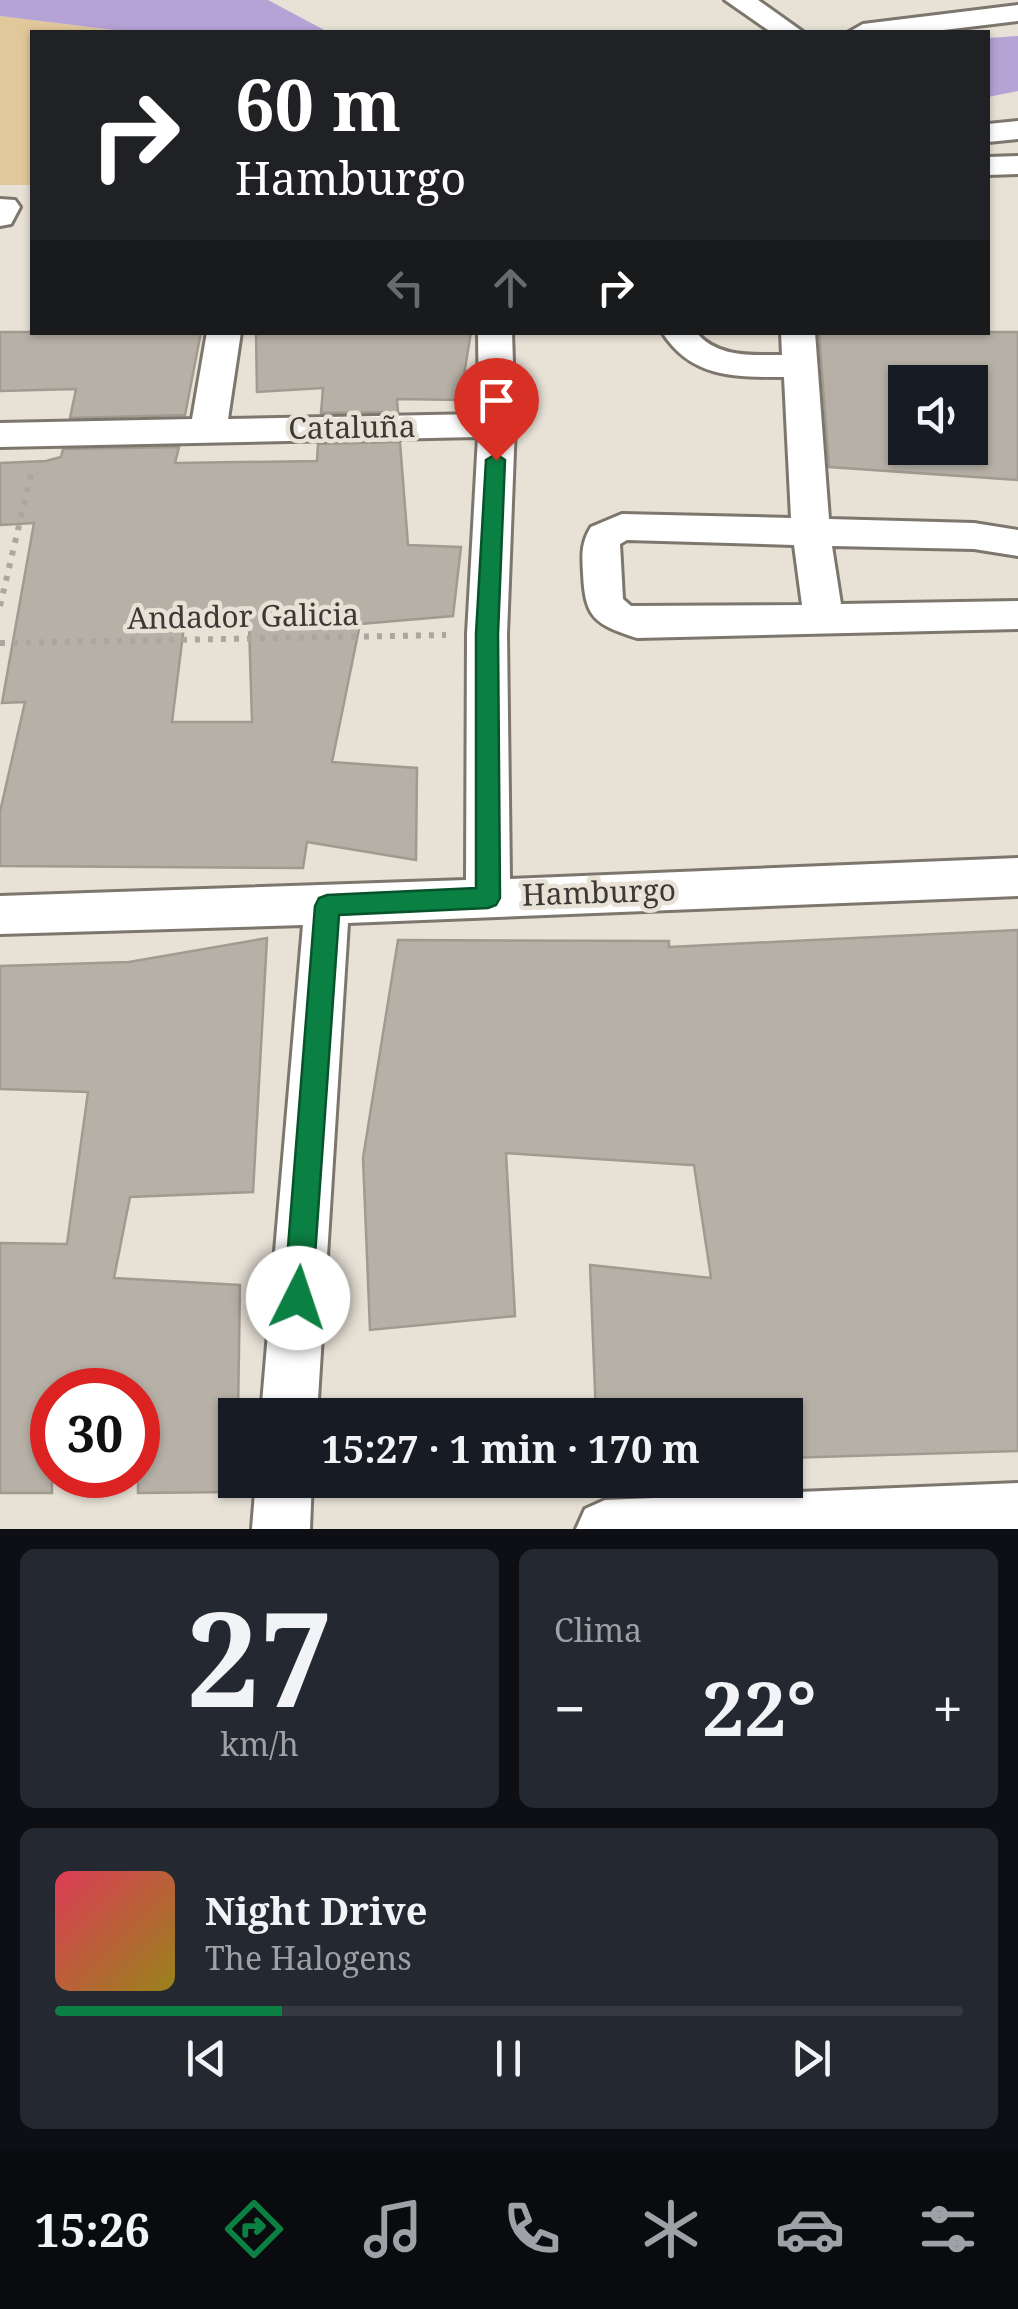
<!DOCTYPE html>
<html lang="es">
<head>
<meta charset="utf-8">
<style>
  body { margin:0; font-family:"Noto Serif",serif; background:#242831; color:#f1f3f6; height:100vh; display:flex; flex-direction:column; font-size:38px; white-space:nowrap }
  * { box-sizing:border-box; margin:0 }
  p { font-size:32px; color:#9ea1a6 }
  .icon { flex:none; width:55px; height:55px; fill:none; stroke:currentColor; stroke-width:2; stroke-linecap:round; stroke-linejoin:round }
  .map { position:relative; height:1529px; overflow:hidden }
  .drawer { display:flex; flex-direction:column; gap:20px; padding:20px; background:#0d0f14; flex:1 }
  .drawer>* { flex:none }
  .hud { position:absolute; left:30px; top:30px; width:960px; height:305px; border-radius:0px; box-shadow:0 2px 8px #0004; background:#202124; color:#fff; overflow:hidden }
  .buttons { position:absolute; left:888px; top:365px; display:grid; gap:20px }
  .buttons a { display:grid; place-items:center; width:100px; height:100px; border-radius:0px; background:#171b24; box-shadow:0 2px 8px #0004; font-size:50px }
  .speed { position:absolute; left:30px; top:1368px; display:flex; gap:20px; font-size:50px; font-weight:700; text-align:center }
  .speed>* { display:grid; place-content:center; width:130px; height:130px; border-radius:50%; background:#171b24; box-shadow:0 2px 8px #0004; line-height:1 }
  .speed .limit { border:15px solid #d22; background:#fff; color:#111 }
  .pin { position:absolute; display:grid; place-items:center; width:85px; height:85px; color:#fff; margin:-102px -42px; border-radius:50% 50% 50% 0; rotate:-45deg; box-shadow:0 0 10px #0007 }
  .pin .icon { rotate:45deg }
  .me { position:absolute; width:110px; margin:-55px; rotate:4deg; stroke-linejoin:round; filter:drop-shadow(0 0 8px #0008) }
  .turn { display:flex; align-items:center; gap:35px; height:210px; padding:0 40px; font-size:45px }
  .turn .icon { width:130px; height:130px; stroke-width:2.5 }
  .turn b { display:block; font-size:70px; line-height:85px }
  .lanes { display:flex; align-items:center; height:95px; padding:0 40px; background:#0003; justify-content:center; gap:50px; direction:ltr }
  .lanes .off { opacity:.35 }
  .big { font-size:75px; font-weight:700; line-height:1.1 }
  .drawer .card { flex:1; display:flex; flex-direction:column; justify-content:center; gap:15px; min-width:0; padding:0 35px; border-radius:15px; background:#242831 }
  .drawer .dial { align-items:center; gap:0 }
  .dial b { font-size:130px; line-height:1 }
  .song { display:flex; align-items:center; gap:30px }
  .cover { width:120px; height:120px; border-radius:15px; background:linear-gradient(135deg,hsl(350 70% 55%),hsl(50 70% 35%)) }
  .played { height:10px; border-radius:5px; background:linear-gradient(90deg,#0b8043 25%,#363941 25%) }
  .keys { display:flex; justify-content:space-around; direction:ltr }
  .heat { display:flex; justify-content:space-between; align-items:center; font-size:55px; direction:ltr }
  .drawer .tiles { flex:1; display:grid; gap:20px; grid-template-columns:1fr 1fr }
  .card:last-child { grid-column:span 2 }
  .trip { position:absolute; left:218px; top:1398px; width:585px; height:100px; border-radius:0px; background:#171b24; box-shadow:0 2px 8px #0004; font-weight:700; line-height:100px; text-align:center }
  .dock { display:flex; height:160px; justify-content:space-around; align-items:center; background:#090b0e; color:#9ea1a6 }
  .dock .icon { width:70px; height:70px }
  .dock .selected { color:#0b8043 }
  .dock b { font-size:45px; color:#f1f3f6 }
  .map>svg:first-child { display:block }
  .green { fill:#e1c89a }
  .water { fill:#b5a3d5 }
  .building { fill:#b6b0a6; stroke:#a09a90; stroke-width:2.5; fill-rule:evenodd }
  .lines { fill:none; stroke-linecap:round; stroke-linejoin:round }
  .minor-casing { stroke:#7c766d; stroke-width:6 }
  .path { stroke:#aca79e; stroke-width:6; stroke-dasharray:5 8; stroke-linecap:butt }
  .minor { fill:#fff; fill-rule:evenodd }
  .route { fill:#0b8043; stroke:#07532c; stroke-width:2.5 }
  .labels { text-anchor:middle; stroke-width:9; stroke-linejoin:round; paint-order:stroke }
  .street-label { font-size:30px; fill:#3b3935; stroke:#e7e1d6 }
</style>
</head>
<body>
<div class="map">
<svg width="1018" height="1529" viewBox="0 0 1018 1529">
  <rect width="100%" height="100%" fill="#e7e1d6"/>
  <!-- green -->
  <path class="green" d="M 0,16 L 130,32 L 32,32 L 32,185 L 0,185 Z"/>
  <!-- water -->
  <g class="water">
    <path d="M 0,0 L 268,0 L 328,32 L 130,32 L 0,16 Z"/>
    <path d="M 1018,36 L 1018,91 L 988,97 L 988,38 Z"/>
  </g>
  <!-- building -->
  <g class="building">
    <path d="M 0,332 L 201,332 L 185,415 L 70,418 L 76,389 L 0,391 Z"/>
    <path d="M 273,332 L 471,332 L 460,400 L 397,399 L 398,412 L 321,413 L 323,388 L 257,392 L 256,334 Z"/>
    <path d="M 819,332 L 1018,332 L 1018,480 L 829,467 ZM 905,382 L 970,382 L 970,448 L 905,448 Z"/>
    <path d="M 400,442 L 408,545 L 461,547 L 453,616 L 360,624 L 332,762 L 417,768 L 416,860 L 307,842 L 303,868 L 0,866 L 0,812 L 25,702 L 2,703 L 34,523 L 0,525 L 0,463 L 46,461 L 61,457 L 63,449 L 179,447 L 175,463 L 317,461 L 318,444 ZM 249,624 L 252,722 L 172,722 L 184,626 Z"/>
    <path d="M 1018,930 L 1018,1451 L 785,1458 L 785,1415 L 596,1415 L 590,1265 L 711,1278 L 694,1165 L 690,1165 L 506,1153 L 515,1316 L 370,1330 L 363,1158 L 398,940 L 669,941 L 669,947 Z"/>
    <path d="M 267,938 L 253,1192 L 130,1197 L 114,1278 L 240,1285 L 238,1415 L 235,1415 L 237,1492 L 138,1493 L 138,1390 L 52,1390 L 52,1493 L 0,1493 L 0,1243 L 67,1244 L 88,1092 L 0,1089 L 0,966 L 129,962 Z"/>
  </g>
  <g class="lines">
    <!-- minor casing -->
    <g class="minor-casing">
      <g id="minor">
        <path d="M 725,0 L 758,0 L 803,32 L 771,32 Z"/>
        <path d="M 1018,5 L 1018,21 L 927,32 L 849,32 L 863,24 Z"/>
        <path d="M 1018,121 L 1018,139 L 988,142 L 988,124 Z"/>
        <path d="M 1018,156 L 1018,174 L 988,175 L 988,157 Z"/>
        <path d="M 0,199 L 15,200 L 20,207 L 11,224 L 0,226 Z"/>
        <path d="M 207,332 L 241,332 L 228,419 L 479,414 L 478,332 L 512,332 L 515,425 L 507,634 L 510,879 L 1018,858 L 1018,896 L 348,923 L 317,1415 L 261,1415 L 303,925 L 0,934 L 0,896 L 466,880 L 467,634 L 478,437 L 0,447 L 0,423 L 192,419 Z"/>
        <path d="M 662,332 L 696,332 C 717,358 752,355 782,355 L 781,332 L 815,332 L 829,519 L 974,523 L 1018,530 L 1018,556 L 974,549 L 832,546 L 841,604 L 1018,601 L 1018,629 L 637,638 C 594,624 585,618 583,573 C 582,555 581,543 591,527 L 622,514 L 791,518 L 784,377 C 734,377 691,378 662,332 ZM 627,540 L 794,545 L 802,605 L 631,606 L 623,599 L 620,544 Z"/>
        <path d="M 256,1480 L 312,1480 L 310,1529 L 252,1529 Z"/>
        <path d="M 1018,1483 L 1018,1529 L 576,1529 L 585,1509 L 605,1500 Z"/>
      </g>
    </g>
    <!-- path -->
    <g class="path">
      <path d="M 0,606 L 33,466"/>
      <path d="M 0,643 L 446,635"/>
    </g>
    <!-- minor -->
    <use href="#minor" class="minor"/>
  </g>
  <!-- route -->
  <path class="route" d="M 496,454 L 505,460 L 498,634 L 500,898 L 496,905 L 488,908 L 339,915 L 312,1298 L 308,1307 L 298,1312 L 288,1307 L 284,1298 L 315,906 L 319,898 L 327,895 L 476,888 L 476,634 L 486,460 Z"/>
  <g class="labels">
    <!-- street labels -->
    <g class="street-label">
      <text transform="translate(352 428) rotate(-1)" y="10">Cataluña</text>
      <text transform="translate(243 617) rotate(-1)" y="10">Andador Galicia</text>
      <text transform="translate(599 893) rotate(-2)" y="10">Hamburgo</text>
    </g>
  </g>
</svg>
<div class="buttons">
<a><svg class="icon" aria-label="sound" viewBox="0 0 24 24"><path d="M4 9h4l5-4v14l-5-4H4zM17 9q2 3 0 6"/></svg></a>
</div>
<div class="speed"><div class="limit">30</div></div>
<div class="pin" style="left:496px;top:460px;background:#d93025"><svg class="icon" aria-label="arrive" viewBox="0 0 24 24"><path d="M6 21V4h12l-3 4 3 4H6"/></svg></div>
<svg class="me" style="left:298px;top:1298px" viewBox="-20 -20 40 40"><circle r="19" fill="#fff"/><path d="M0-13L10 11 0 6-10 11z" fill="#0b8043"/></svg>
<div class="trip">15:27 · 1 min · 170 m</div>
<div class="hud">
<div class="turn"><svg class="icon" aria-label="right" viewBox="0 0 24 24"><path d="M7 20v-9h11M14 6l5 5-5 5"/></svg><div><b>60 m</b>Hamburgo</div></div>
<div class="lanes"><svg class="icon off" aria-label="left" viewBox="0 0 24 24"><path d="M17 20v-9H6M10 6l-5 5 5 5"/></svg><svg class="icon off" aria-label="ahead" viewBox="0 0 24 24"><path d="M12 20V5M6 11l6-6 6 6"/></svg><svg class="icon" aria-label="right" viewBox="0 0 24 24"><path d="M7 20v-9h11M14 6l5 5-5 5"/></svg></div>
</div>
</div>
<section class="drawer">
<div class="tiles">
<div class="card dial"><b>27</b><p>km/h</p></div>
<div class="card"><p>Clima</p>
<div class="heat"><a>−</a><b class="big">22°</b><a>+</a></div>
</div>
<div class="card">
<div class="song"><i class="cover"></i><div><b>Night Drive</b><p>The Halogens</p></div></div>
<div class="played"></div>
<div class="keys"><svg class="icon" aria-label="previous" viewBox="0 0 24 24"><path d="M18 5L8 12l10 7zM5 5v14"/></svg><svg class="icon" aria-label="pause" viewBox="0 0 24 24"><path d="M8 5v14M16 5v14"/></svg><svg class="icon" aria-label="next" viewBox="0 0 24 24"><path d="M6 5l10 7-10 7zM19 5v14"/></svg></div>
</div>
</div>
</section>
<nav class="dock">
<b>15:26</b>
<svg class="icon selected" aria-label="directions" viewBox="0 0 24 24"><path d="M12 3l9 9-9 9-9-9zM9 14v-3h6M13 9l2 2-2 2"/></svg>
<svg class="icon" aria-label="music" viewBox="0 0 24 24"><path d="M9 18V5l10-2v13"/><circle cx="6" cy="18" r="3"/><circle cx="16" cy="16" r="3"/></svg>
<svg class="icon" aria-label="phone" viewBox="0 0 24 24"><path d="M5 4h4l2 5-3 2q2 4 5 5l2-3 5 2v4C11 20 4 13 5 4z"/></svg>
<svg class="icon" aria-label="climate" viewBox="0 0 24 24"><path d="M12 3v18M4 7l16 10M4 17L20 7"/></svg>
<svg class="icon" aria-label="car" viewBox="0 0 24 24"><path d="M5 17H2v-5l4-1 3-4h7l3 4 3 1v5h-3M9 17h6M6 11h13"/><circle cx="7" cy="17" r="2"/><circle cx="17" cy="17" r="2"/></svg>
<svg class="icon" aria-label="filters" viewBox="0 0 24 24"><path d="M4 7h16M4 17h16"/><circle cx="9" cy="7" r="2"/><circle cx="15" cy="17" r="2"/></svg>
</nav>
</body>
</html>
